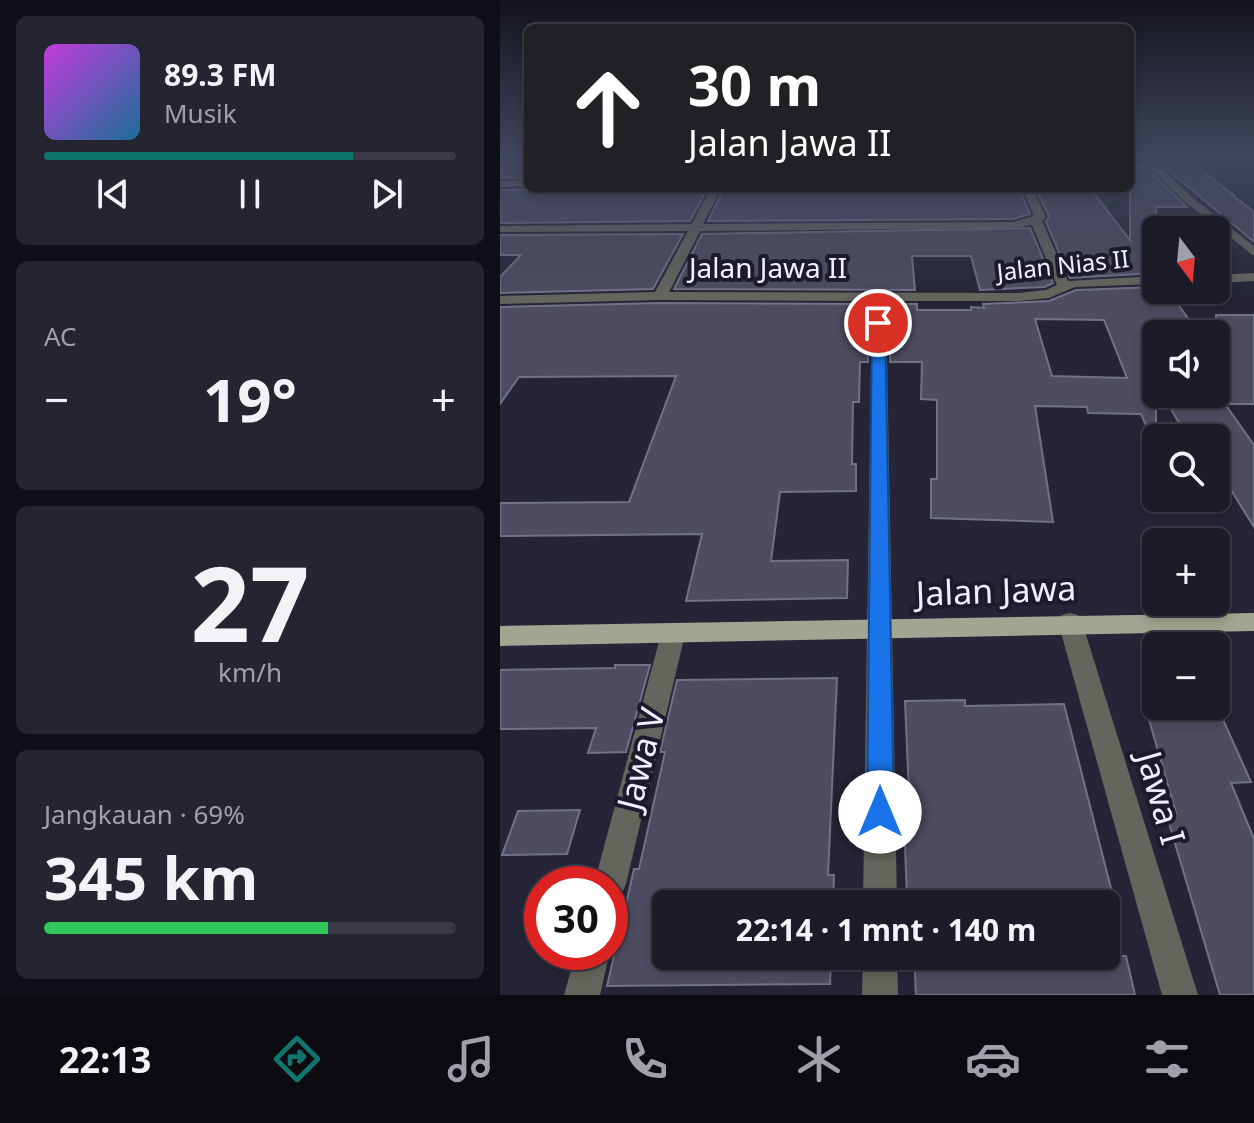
<!DOCTYPE html>
<html lang="id">
<head>
<meta charset="utf-8">
<style>
  body { margin:0; font-family:"Noto Sans",sans-serif; background:#252531; color:#f1f3f6; height:100vh; display:flex; flex-direction:column; font-size:30px; white-space:nowrap }
  * { box-sizing:border-box; margin:0 }
  p { font-size:26px; color:#a0a1a8 }
  .icon { flex:none; width:44px; height:44px; fill:none; stroke:currentColor; stroke-width:2; stroke-linecap:round; stroke-linejoin:round }
  .map { position:relative; flex:1; overflow:hidden }
  .drawer { display:flex; flex-direction:column; gap:16px; padding:16px; background:#0f0f17; width:500px }
  .drawer>* { flex:none }
  .guide { position:absolute; left:24px; top:24px; width:610px; height:168px; border-radius:12px; box-shadow:0 4px 12px #0003,0 0 0 2px #3a3a46; background:#202124; color:#fff; overflow:hidden }
  .needle { width:52px; rotate:164deg }
  .fabs { position:absolute; left:642px; top:216px; display:grid; gap:16px }
  .fabs a { display:grid; place-items:center; width:88px; height:88px; border-radius:12px; background:#1c1c29; box-shadow:0 4px 12px #0003,0 0 0 2px #3a3a46; font-size:40px }
  .speed { position:absolute; left:24px; top:866px; display:flex; gap:16px; font-size:40px; font-weight:700; text-align:center }
  .speed>* { display:grid; place-content:center; width:104px; height:104px; border-radius:50%; background:#1c1c29; box-shadow:0 4px 12px #0003,0 0 0 2px #3a3a46; line-height:1 }
  .speed .limit { border:12px solid #d22; background:#fff; color:#111 }
  .pin { position:absolute; display:grid; place-items:center; width:68px; height:68px; color:#fff; margin:-34px; border:4px solid #fff; border-radius:50%; box-shadow:0 2px 8px #0007 }
  .me { position:absolute; width:88px; margin:-44px; rotate:0deg; stroke-linejoin:round; filter:drop-shadow(0 0 6px #0008) }
  .turn { display:flex; align-items:center; gap:28px; height:168px; padding:0 32px; font-size:36px }
  .turn .icon { width:104px; height:104px; stroke-width:2.5 }
  .turn b { display:block; font-size:56px; line-height:68px }
  .big { font-size:60px; font-weight:700; line-height:1.1 }
  .drawer .tile { flex:1; display:flex; flex-direction:column; justify-content:center; gap:12px; min-width:0; padding:0 28px; border-radius:12px; background:#252531 }
  .drawer .dial { align-items:center; gap:0 }
  .dial b { font-size:104px; line-height:1 }
  .song { display:flex; align-items:center; gap:24px }
  .cover { width:96px; height:96px; border-radius:12px; background:linear-gradient(135deg,hsl(290 70% 55%),hsl(200 70% 35%)) }
  .played { height:8px; border-radius:4px; background:linear-gradient(90deg,#0f766e 75%,#3a3a46 75%) }
  .keys { display:flex; justify-content:space-around; direction:ltr }
  .heat { display:flex; justify-content:space-between; align-items:center; font-size:44px; direction:ltr }
  .charge { height:12px; border-radius:6px; background:linear-gradient(90deg,#34c759 69%,#3a3a46 0) }
  .trip { position:absolute; left:152px; top:890px; width:468px; height:80px; border-radius:12px; background:#1c1c29; box-shadow:0 4px 12px #0003,0 0 0 2px #3a3a46; font-weight:700; line-height:80px; text-align:center }
  .tabs { display:flex; height:128px; justify-content:space-around; align-items:center; background:#0b0b10; color:#a0a1a8 }
  .tabs .icon { width:56px; height:56px }
  .tabs .on { color:#0f766e }
  .tabs b { font-size:36px; color:#f1f3f6 }
  main { display:flex; flex:1; min-height:0 }
  .map>svg:first-child { display:block }
  .building { fill:#4d4c61; stroke:#717187; stroke-width:2; fill-rule:evenodd }
  .lines { fill:none; stroke-linecap:round; stroke-linejoin:round }
  .minor { fill:#64665d; fill-rule:evenodd }
  .major { fill:#a0a692; fill-rule:evenodd }
  .route { fill:#1a73e8; stroke:#114b97; stroke-width:2 }
  .labels { text-anchor:middle; stroke-width:8; stroke-linejoin:round; paint-order:stroke }
  .far-street-label { font-size:24px; fill:#f0f0fd; stroke:#1c1b2d }
  .street-label { font-size:28px; fill:#f0f0fd; stroke:#1c1b2d }
  .near-street-label { font-size:34px; fill:#f0f0fd; stroke:#1c1b2d }
</style>
</head>
<body>
<main>
<section class="drawer">
<div class="tile">
<div class="song"><i class="cover"></i><div><b>89.3 FM</b><p>Musik</p></div></div>
<div class="played"></div>
<div class="keys"><svg class="icon" aria-label="previous" viewBox="0 0 24 24"><path d="M18 5L8 12l10 7zM5 5v14"/></svg><svg class="icon" aria-label="pause" viewBox="0 0 24 24"><path d="M8 5v14M16 5v14"/></svg><svg class="icon" aria-label="next" viewBox="0 0 24 24"><path d="M6 5l10 7-10 7zM19 5v14"/></svg></div>
</div>
<div class="tile"><p>AC</p>
<div class="heat"><a>−</a><b class="big">19°</b><a>+</a></div>
</div>
<div class="tile dial"><b>27</b><p>km/h</p></div>
<div class="tile"><p>Jangkauan · 69%</p><b class="big">345 km</b><div class="charge"></div></div>
</section>
<div class="map">
<svg width="754" height="995" viewBox="0 0 754 995">
  <rect width="100%" height="100%" fill="#252537"/>
  <!-- building -->
  <g class="building">
    <path d="M 0,158 L 28,158 L 28,177 L 0,178 Z"/>
    <path d="M 662,165 L 694,165 L 734,195 L 732,195 L 754,212 L 754,242 Z"/>
    <path d="M 630,166 L 644,166 L 687,207 L 656,207 L 656,273 L 570,278 L 546,222 L 549,216 L 535,188 L 590,188 L 630,240 Z"/>
    <path d="M 156,188 L 208,188 L 190,221 L 0,223 L 0,190 Z"/>
    <path d="M 224,188 L 519,188 L 530,214 L 513,219 L 208,221 Z"/>
    <path d="M 530,228 L 553,283 L 545,287 L 480,290 L 471,256 L 412,256 L 415,290 L 174,289 L 202,234 Z"/>
    <path d="M 183,234 L 153,289 L 0,293 L 0,277 L 21,255 L 0,255 L 0,235 Z"/>
    <path d="M 656,287 L 656,290 L 668,290 L 699,334 L 656,334 L 656,448 L 641,414 L 588,413 L 587,407 L 535,406 L 553,522 L 431,518 L 431,479 L 437,479 L 437,400 L 421,399 L 422,362 L 390,362 L 389,304 L 417,304 L 417,310 L 471,310 L 471,307 L 484,308 L 483,304 L 549,301 L 576,290 ZM 535,319 L 604,320 L 627,378 L 552,376 Z"/>
    <path d="M 160,303 L 369,304 L 368,362 L 360,362 L 359,402 L 353,402 L 352,464 L 356,464 L 356,491 L 280,492 L 271,561 L 348,560 L 347,598 L 186,601 L 202,534 L 0,536 L 0,503 L 129,502 L 176,376 L 19,377 L 0,404 L 0,307 Z"/>
    <path d="M 716,315 L 754,315 L 754,404 L 725,404 L 754,445 L 754,527 L 716,466 L 716,438 L 688,438 L 662,394 L 716,394 Z"/>
    <path d="M 115,665 L 150,665 L 126,752 L 88,753 L 96,728 L 0,729 L 0,670 L 115,668 Z"/>
    <path d="M 337,678 L 328,875 L 334,875 L 333,904 L 166,904 L 166,956 L 331,956 L 330,984 L 107,986 L 134,869 L 139,869 L 165,752 L 160,752 L 177,680 Z"/>
    <path d="M 465,700 L 465,706 L 564,704 L 615,904 L 526,904 L 524,896 L 407,898 L 403,794 L 409,794 L 405,701 Z"/>
    <path d="M 645,706 L 717,706 L 751,782 L 731,783 L 754,839 L 754,995 L 720,995 L 666,813 L 676,813 Z"/>
    <path d="M 80,810 L 67,854 L 2,855 L 18,811 Z"/>
    <path d="M 414,956 L 626,956 L 635,995 L 416,995 Z"/>
  </g>
  <g class="lines">
    <!-- minor -->
    <g class="minor">
      <path d="M 639,157 L 649,157 L 693,198 L 754,246 L 754,256 L 685,202 Z"/>
      <path d="M 28,180 L 28,186 L 0,187 L 0,181 Z"/>
      <path d="M 211,188 L 221,188 L 203,224 L 513,222 L 534,216 L 522,188 L 532,188 L 546,217 L 542,221 L 568,281 L 656,276 L 656,284 L 575,287 L 549,298 L 518,301 L 386,301 L 397,904 L 363,904 L 372,301 L 160,300 L 0,304 L 0,296 L 155,292 L 188,231 L 0,232 L 0,226 L 192,224 ZM 532,225 L 557,285 L 546,290 L 518,293 L 169,292 L 200,231 L 513,228 Z"/>
      <path d="M 754,273 L 754,281 L 716,283 L 716,275 Z"/>
      <path d="M 570,613 L 578,615 L 582,622 L 698,995 L 662,995 L 558,622 L 562,615 Z"/>
      <path d="M 173,624 L 182,627 L 185,634 L 126,884 L 121,895 L 110,900 L 110,884 L 94,884 L 161,634 L 164,627 Z"/>
      <path d="M 76,952 L 110,951 L 100,995 L 64,995 Z"/>
      <path d="M 363,956 L 397,956 L 398,995 L 362,995 Z"/>
    </g>
    <!-- major -->
    <path class="major" d="M 754,613 L 754,631 L 0,646 L 0,626 Z"/>
  </g>
  <!-- sky -->
  <linearGradient id="sky" x2="0" y2="1"><stop stop-color="#14141e"/><stop offset="0.53" stop-color="#40465e"/><stop offset="1" stop-color="#40465e" stop-opacity="0"/></linearGradient>
  <rect width="754" height="297" fill="url(#sky)"/>
  <!-- route -->
  <path class="route" d="M 378,319 L 385,323 L 394,812 L 390,822 L 380,825 L 371,822 L 367,812 L 372,323 Z"/>
  <g class="labels">
    <!-- far-street labels -->
    <g class="far-street-label">
      <text transform="translate(563 266) rotate(-6)" y="8">Jalan Nias II</text>
    </g>
    <!-- street labels -->
    <g class="street-label">
      <text x="268" y="278">Jalan Jawa II</text>
    </g>
    <!-- near-street labels -->
    <g class="near-street-label">
      <text transform="translate(496 591) rotate(-2)" y="12">Jalan Jawa</text>
      <text transform="translate(141 759) rotate(-76)" y="12">Jawa V</text>
      <text transform="translate(661 798) rotate(74)" y="12">Jawa I</text>
    </g>
  </g>
</svg>
<div class="fabs">
<a><svg class="needle" viewBox="-14 -14 28 28"><path d="M0-13l5 13h-10z" fill="#e53935"/><path d="M0 13l5-13h-10z" fill="#a0a1a8"/></svg></a>
<a><svg class="icon" aria-label="sound" viewBox="0 0 24 24"><path d="M4 9h4l5-4v14l-5-4H4zM17 9q2 3 0 6"/></svg></a>
<a><svg class="icon" aria-label="search" viewBox="0 0 24 24"><circle cx="10" cy="10" r="6"/><path d="M15 15l6 6"/></svg></a>
<a>+</a>
<a>−</a>
</div>
<div class="speed"><div class="limit">30</div></div>
<div class="pin" style="left:378px;top:323px;background:#d93025"><svg class="icon" aria-label="arrive" viewBox="0 0 24 24"><path d="M6 21V4h12l-3 4 3 4H6"/></svg></div>
<svg class="me" style="left:380px;top:812px" viewBox="-20 -20 40 40"><circle r="19" fill="#fff"/><path d="M0-13L10 11 0 6-10 11z" fill="#1a73e8"/></svg>
<div class="trip">22:14 · 1 mnt · 140 m</div>
<div class="guide">
<div class="turn"><svg class="icon" aria-label="ahead" viewBox="0 0 24 24"><path d="M12 20V5M6 11l6-6 6 6"/></svg><div><b>30 m</b>Jalan Jawa II</div></div>
</div>
</div>
</main>
<nav class="tabs">
<b>22:13</b>
<svg class="icon on" aria-label="directions" viewBox="0 0 24 24"><path d="M12 3l9 9-9 9-9-9zM9 14v-3h6M13 9l2 2-2 2"/></svg>
<svg class="icon" aria-label="music" viewBox="0 0 24 24"><path d="M9 18V5l10-2v13"/><circle cx="6" cy="18" r="3"/><circle cx="16" cy="16" r="3"/></svg>
<svg class="icon" aria-label="phone" viewBox="0 0 24 24"><path d="M5 4h4l2 5-3 2q2 4 5 5l2-3 5 2v4C11 20 4 13 5 4z"/></svg>
<svg class="icon" aria-label="climate" viewBox="0 0 24 24"><path d="M12 3v18M4 7l16 10M4 17L20 7"/></svg>
<svg class="icon" aria-label="car" viewBox="0 0 24 24"><path d="M5 17H2v-5l4-1 3-4h7l3 4 3 1v5h-3M9 17h6M6 11h13"/><circle cx="7" cy="17" r="2"/><circle cx="17" cy="17" r="2"/></svg>
<svg class="icon" aria-label="filters" viewBox="0 0 24 24"><path d="M4 7h16M4 17h16"/><circle cx="9" cy="7" r="2"/><circle cx="15" cy="17" r="2"/></svg>
</nav>
</body>
</html>
